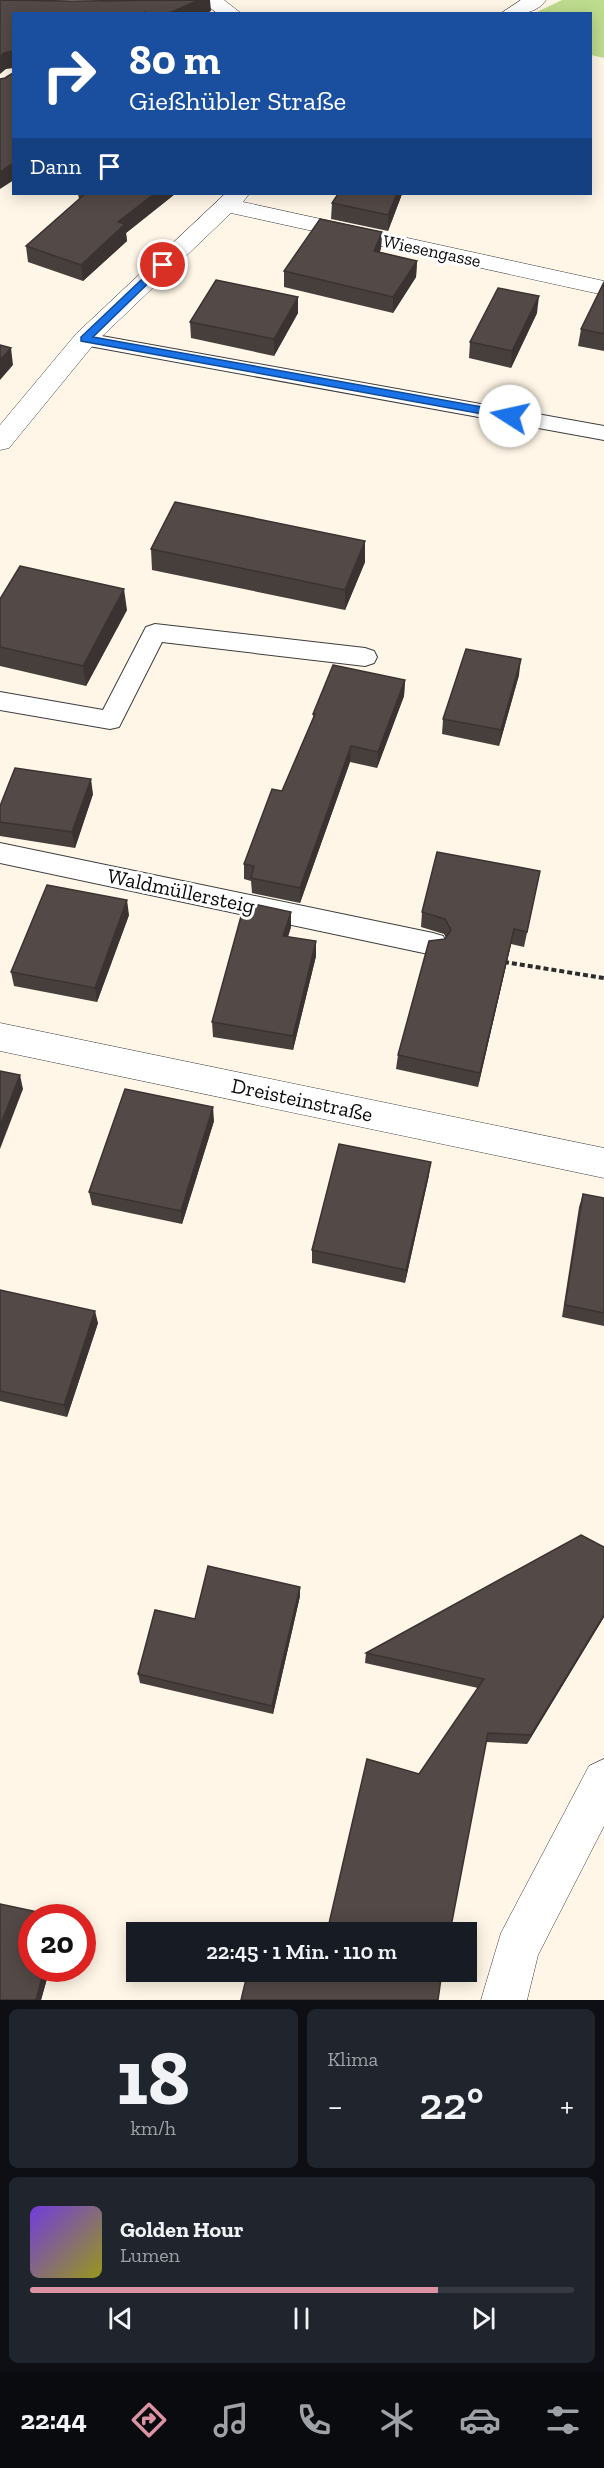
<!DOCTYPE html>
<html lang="de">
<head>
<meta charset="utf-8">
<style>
  body { margin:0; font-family:"Zilla Slab",serif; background:#20242c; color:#f1f3f6; height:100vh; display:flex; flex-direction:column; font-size:22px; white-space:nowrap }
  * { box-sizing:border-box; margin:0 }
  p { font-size:20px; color:#9ea1a6 }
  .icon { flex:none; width:33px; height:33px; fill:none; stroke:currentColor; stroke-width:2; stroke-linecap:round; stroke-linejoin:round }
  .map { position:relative; height:2000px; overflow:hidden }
  .side { display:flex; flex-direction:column; gap:9px; padding:9px; background:#0d0f14; flex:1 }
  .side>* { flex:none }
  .guide { position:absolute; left:12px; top:12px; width:580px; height:183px; border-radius:0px; box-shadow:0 3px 15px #0003; background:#1a4fa0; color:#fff; overflow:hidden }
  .speed { position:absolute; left:18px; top:1904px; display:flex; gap:12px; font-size:30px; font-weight:700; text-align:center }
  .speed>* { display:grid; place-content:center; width:78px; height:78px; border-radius:50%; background:#171b24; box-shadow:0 3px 15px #0003; line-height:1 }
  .speed .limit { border:9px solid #d22; background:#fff; color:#111 }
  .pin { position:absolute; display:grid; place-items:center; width:51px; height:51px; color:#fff; margin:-26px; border:3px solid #fff; border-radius:50%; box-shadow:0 2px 6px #0007 }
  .me { position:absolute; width:66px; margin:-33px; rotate:280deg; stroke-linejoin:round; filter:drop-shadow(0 0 4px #0008) }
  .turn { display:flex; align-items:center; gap:21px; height:126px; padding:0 18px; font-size:27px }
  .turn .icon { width:78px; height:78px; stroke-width:2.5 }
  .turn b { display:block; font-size:42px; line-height:51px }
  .then { display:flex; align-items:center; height:57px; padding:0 18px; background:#0003; gap:12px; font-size:22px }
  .big { font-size:45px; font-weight:600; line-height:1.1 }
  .side .card { flex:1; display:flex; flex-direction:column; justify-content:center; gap:9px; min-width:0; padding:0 21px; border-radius:9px; background:#20242c }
  .side .dial { align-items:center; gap:0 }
  .dial b { font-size:78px; line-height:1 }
  .song { display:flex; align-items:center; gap:18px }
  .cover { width:72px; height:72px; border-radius:9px; background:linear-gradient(135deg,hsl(260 70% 55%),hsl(60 70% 35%)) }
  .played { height:6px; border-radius:3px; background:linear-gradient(90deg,#db93a4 75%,#363941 75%) }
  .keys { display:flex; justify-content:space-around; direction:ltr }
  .heat { display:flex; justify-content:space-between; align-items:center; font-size:33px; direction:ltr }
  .side .tiles { flex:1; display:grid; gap:9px; grid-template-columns:1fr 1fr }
  .card:last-child { grid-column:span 2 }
  .trip { position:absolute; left:126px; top:1922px; width:351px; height:60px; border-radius:0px; background:#171b24; box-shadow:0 3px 15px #0003; font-weight:600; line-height:60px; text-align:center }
  .tab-bar { display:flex; height:96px; justify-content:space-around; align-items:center; background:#090b0e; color:#9ea1a6 }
  .tab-bar .icon { width:42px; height:42px }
  .tab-bar .active { color:#db93a4 }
  .tab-bar b { font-size:27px; color:#f1f3f6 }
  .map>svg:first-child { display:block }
  .forest { fill:#bedc8e }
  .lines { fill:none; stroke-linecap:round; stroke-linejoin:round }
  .lane-casing { stroke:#3d3d3d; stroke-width:2 }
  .street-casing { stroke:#3d3d3d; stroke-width:1 }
  .path { stroke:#2c2c2c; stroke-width:4; stroke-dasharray:5 3; stroke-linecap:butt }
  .lane { fill:#fff; fill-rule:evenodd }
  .street { fill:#fff; fill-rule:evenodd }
  .wall { fill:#473f3c }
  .shaded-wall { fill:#3a3331 }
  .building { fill:#534946; stroke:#3a3331; stroke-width:1.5 }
  .route { fill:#1a73e8; stroke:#114b97; stroke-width:1.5 }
  .labels { text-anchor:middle; stroke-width:6; stroke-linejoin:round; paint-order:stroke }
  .far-street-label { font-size:18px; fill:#0a0a0a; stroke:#fff }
  .street-label { font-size:21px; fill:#0a0a0a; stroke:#fff }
</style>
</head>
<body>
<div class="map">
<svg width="604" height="2000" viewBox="0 0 604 2000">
  <rect width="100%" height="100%" fill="#fff6e7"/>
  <!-- forest -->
  <path class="forest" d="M 562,0 L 604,0 L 604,58 L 591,55 L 591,14 L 535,13 Z"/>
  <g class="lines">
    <!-- lane casing -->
    <g class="lane-casing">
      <g id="lane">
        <path d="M 85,333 L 604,426 L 604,440 L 78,344 L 74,339 L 78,334 Z"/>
        <path d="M 155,624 L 365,648 L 374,651 L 377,657 L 374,663 L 365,666 L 162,642 L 119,727 L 110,729 L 0,710 L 0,692 L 103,710 L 146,627 Z"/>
        <path d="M 0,843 L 433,933 L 443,936 L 447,944 L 443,952 L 433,955 L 0,863 Z"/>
      </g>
    </g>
    <!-- street casing -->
    <g class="street-casing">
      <g id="street">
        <path d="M 201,0 L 224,0 L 242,14 L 218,14 Z"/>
        <path d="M 521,0 L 546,0 C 536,15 517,14 500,14 Z"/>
        <path d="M 225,194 L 249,194 L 243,202 L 604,281 L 604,295 L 231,213 L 94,344 L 9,448 L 0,450 L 0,425 L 76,334 Z"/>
        <path d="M 0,1023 L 604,1148 L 604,1178 L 0,1051 Z"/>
        <path d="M 604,1759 L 604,1826 L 538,1955 L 527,2000 L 481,2000 L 501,1933 L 589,1766 Z"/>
      </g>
    </g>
    <!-- path -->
    <path class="path" d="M 504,962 L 604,978"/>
    <!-- lane -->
    <use href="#lane" class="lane"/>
    <!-- street -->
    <use href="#street" class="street"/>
  </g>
  <!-- wall -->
  <g class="wall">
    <path d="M 78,194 L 175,194 L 126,233 L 127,241 L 83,281 L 28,262 L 26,246 L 79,199 Z"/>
    <path d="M 402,194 L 388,231 L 331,219 L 332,203 Z"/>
    <path d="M 382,232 L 381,248 L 380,252 L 417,261 L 416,277 L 393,313 L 284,287 L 284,271 Z"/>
    <path d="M 604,282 L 604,351 L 578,346 L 581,329 Z"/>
    <path d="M 298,313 L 274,356 L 191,338 L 190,322 Z"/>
    <path d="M 537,313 L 511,368 L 469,358 L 470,342 Z"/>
    <path d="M 151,549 L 365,562 L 345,610 L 152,570 Z"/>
    <path d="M 0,599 L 127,610 L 86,686 L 0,666 Z"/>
    <path d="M 519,675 L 499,746 L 442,734 L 443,719 Z"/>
    <path d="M 405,680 L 404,696 L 377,768 L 350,762 L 300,903 L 252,893 L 251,881 L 244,879 L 244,864 L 282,791 L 313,719 L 313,714 Z"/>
    <path d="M 93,794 L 75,848 L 0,836 L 0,806 Z"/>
    <path d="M 540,871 L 524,947 L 511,944 L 478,1087 L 396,1069 L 398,1055 L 446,938 L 444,934 L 421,927 L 422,912 Z"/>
    <path d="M 129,915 L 97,1002 L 14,986 L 11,972 Z"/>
    <path d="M 291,927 L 288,937 L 316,941 L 316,956 L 293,1050 L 213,1037 L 212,1022 Z"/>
    <path d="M 214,1121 L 182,1224 L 92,1205 L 89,1192 Z"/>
    <path d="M 429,1175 L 405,1283 L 312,1263 L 312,1250 Z"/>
    <path d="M 583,1194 L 604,1198 L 604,1326 L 562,1317 L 579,1207 Z"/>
    <path d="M 0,1290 L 98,1323 L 67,1417 L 0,1401 Z"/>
    <path d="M 604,1547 L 604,1617 L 527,1744 L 486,1742 L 419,1774 L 478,1688 L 365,1663 L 366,1653 Z"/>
    <path d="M 300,1596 L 273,1714 L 140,1683 L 138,1674 Z"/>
    <path d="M 0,1904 L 59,1968 L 57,1977 L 48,1975 L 41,2000 Z"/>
  </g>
  <!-- shaded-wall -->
  <g class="shaded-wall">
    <path d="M 199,0 L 210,0 L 211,11 L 205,14 L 167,14 Z"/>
    <path d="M 13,51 L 14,68 L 6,69 L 0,74 L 0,57 L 4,53 Z"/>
    <path d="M 12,164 L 14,180 L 0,189 L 0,172 Z"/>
    <path d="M 154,194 L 175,194 L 126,233 L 127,241 L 83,281 L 81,265 L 118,222 Z"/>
    <path d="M 397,194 L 402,194 L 388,231 L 388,215 Z"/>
    <path d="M 382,232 L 381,248 L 374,267 L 374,251 Z"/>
    <path d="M 417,261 L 416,277 L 393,313 L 393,297 Z"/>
    <path d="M 539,296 L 537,313 L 511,368 L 512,351 Z"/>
    <path d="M 298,297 L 298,313 L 274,356 L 274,339 Z"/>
    <path d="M 11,348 L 13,365 L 0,380 L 0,360 Z"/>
    <path d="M 365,541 L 365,562 L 345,610 L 345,590 Z"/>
    <path d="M 124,589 L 127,610 L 86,686 L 83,666 Z"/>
    <path d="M 521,659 L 519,675 L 499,746 L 501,730 Z"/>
    <path d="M 405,680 L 404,696 L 377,768 L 378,752 Z"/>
    <path d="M 351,746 L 350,762 L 300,903 L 300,888 Z"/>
    <path d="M 91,779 L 93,794 L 75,848 L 72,832 Z"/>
    <path d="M 127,900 L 129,915 L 97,1002 L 95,988 Z"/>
    <path d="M 291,912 L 291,927 L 283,951 L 283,936 Z"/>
    <path d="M 514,929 L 511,944 L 478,1087 L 480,1073 Z"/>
    <path d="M 316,941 L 316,956 L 293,1050 L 293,1036 Z"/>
    <path d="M 20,1075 L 23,1089 L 0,1149 L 0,1126 Z"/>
    <path d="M 213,1107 L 214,1121 L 182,1224 L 181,1211 Z"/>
    <path d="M 431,1162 L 429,1175 L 405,1283 L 406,1270 Z"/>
    <path d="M 95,1311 L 98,1323 L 67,1417 L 64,1405 Z"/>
    <path d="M 300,1587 L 300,1596 L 273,1714 L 272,1706 Z"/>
    <path d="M 604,1615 L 604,1617 L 527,1744 L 531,1735 Z"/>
    <path d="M 54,1968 L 59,1968 L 57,1977 L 53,1972 Z"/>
    <path d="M 44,1970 L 48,1975 L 41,2000 L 36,2000 Z"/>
  </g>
  <!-- building -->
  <g class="building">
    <path d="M 0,0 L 72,1 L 199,0 L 167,14 L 147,14 L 145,12 L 144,14 L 14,14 L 14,164 L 12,164 L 0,172 L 0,79 L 5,78 L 13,73 L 13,51 L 4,53 L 0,57 Z"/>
    <path d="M 85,194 L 154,194 L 118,222 L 125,224 L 81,265 L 26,246 Z"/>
    <path d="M 338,194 L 397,194 L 388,215 L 332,203 Z"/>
    <path d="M 320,219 L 382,232 L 374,251 L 417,261 L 393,297 L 284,271 Z"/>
    <path d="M 216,280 L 298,297 L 274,339 L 190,322 Z"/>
    <path d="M 604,282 L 604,334 L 581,329 Z"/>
    <path d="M 498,288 L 539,296 L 512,351 L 470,342 Z"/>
    <path d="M 0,345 L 11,348 L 0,360 Z"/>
    <path d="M 175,502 L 365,541 L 345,590 L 151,549 Z"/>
    <path d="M 20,566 L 124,589 L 83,666 L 0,647 L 0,599 Z"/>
    <path d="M 466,649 L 521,659 L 501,730 L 443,719 Z"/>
    <path d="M 333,665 L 405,680 L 378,752 L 351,746 L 300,888 L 251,878 L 254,866 L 244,864 L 272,789 L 282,791 L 315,714 L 313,714 Z"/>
    <path d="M 15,768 L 91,779 L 72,832 L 0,822 L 0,806 Z"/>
    <path d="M 437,852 L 540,871 L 527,932 L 514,929 L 480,1073 L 398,1055 L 429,941 L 445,939 L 451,930 L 445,919 L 422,912 Z"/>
    <path d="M 47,885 L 127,900 L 95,988 L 11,972 Z"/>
    <path d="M 245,902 L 291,912 L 283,936 L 316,941 L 293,1036 L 212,1022 Z"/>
    <path d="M 0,1071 L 20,1075 L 0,1126 Z"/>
    <path d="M 125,1089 L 213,1107 L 181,1211 L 89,1192 Z"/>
    <path d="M 339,1144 L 431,1162 L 406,1270 L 312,1250 Z"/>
    <path d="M 583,1194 L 604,1198 L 604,1313 L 565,1305 Z"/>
    <path d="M 0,1290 L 95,1311 L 64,1405 L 0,1391 Z"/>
    <path d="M 581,1535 L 604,1547 L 604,1615 L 531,1735 L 488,1733 L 450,1932 L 327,1932 L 367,1759 L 419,1774 L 484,1679 L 366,1653 Z"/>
    <path d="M 208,1566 L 300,1587 L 272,1706 L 138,1674 L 155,1610 L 195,1619 Z"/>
    <path d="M 0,1904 L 61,1917 L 32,1917 L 32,1968 L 54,1968 L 53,1972 L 44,1970 L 36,2000 L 0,2000 Z"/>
    <path d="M 248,1971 L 442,1971 L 438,2000 L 241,2000 Z"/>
  </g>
  <!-- route -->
  <path class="route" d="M 159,263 L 167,265 L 93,337 L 510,412 L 515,416 L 510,419 L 81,341 L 81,337 Z"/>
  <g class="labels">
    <!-- far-street labels -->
    <g class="far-street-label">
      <text transform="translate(432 251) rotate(12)" y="6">Wiesengasse</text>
    </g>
    <!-- street labels -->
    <g class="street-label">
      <text transform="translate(181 891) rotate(12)" y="7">Waldmüllersteig</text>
      <text transform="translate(302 1100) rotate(12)" y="7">Dreisteinstraße</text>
    </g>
  </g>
</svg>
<div class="speed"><div class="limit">20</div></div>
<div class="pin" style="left:163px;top:265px;background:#d93025"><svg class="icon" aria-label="arrive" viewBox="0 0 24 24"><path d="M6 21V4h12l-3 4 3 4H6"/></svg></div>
<svg class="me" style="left:510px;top:416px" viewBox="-20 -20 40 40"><circle r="19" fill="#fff"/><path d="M0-13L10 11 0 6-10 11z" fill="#1a73e8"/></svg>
<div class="trip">22:45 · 1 Min. · 110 m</div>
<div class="guide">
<div class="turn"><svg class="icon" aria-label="right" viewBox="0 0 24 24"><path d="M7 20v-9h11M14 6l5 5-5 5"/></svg><div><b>80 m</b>Gießhübler Straße</div></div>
<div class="then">Dann<svg class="icon" aria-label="arrive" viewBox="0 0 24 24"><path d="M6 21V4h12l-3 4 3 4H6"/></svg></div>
</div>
</div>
<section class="side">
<div class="tiles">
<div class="card dial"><b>18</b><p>km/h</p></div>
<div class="card"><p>Klima</p>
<div class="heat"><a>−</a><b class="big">22°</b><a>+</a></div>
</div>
<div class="card">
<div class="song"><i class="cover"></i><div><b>Golden Hour</b><p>Lumen</p></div></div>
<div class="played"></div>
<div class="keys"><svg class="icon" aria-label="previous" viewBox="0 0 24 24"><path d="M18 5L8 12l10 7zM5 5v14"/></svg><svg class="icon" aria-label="pause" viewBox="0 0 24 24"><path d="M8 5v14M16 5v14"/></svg><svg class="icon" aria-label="next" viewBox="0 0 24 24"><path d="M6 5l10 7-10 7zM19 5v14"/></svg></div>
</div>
</div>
</section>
<nav class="tab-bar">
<b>22:44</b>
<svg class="icon active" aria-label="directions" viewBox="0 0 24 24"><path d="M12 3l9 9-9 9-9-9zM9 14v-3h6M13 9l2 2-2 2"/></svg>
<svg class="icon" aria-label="music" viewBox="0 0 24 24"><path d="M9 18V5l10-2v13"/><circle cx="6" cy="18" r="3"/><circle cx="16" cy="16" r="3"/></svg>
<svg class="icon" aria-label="phone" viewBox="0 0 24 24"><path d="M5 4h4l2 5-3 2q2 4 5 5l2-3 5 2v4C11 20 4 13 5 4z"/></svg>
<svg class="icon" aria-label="climate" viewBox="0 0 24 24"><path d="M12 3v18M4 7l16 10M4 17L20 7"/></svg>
<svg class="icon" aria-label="car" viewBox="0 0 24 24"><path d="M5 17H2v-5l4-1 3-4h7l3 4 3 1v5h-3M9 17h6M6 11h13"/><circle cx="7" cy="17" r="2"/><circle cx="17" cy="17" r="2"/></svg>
<svg class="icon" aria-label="filters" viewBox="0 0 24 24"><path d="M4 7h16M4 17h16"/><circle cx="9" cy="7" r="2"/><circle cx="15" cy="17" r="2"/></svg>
</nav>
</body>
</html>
